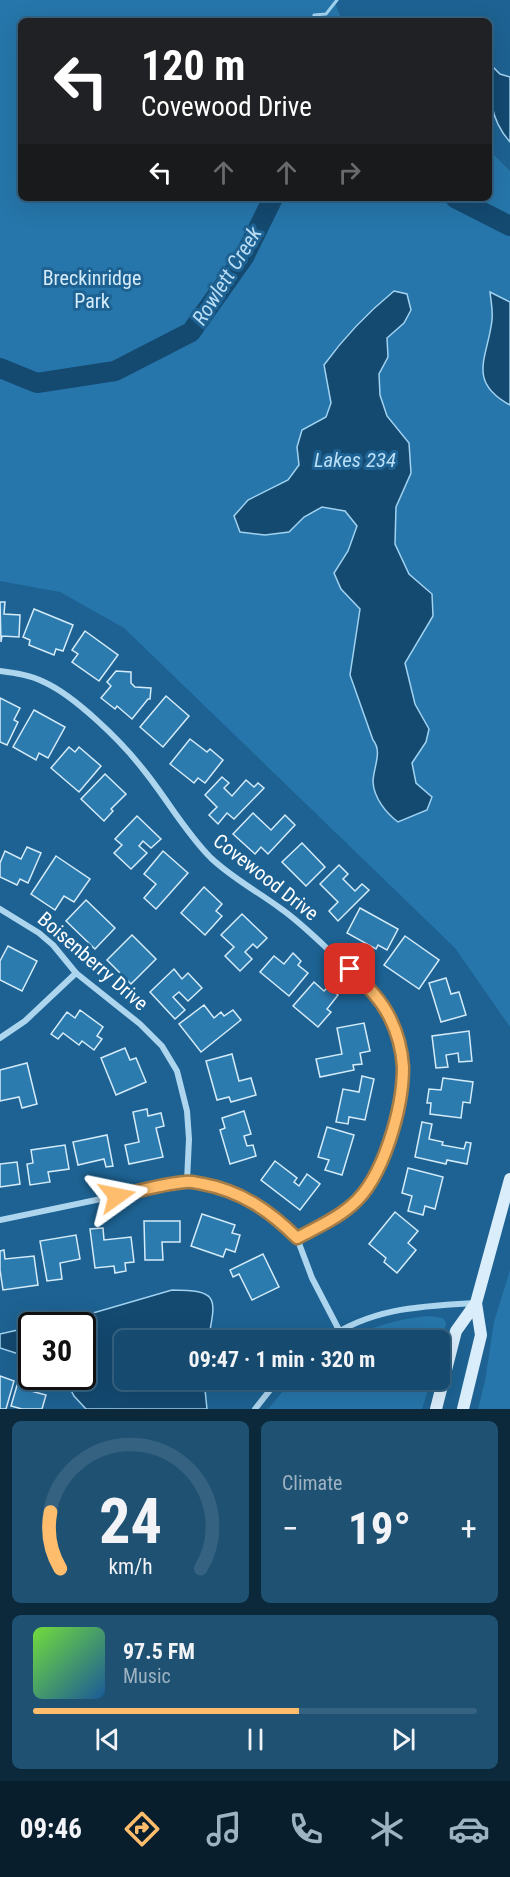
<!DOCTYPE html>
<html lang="en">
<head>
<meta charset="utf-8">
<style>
  body { margin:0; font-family:"Roboto Condensed",sans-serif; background:#1f5173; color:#f1f3f6; height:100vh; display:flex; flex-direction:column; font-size:22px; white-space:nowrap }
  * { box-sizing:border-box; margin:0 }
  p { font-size:20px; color:#9eb3c2 }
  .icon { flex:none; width:33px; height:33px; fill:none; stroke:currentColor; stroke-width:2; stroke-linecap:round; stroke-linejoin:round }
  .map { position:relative; height:1409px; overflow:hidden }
  .drawer { display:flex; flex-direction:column; gap:12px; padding:12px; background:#0c293c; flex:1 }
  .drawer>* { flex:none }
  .banner { position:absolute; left:18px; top:18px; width:474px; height:183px; border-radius:9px; box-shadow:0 6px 24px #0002,0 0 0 2px #356281; background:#202124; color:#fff; overflow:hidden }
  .speed { position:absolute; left:18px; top:1312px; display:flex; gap:12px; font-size:30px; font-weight:700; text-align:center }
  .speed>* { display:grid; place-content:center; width:78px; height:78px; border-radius:50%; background:#164a6e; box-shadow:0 6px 24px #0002,0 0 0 2px #356281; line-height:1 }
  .speed .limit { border:3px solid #111; border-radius:9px; background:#fff; color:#111 }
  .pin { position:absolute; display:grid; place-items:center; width:51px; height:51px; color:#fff; margin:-26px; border-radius:12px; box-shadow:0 3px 9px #0006 }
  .me { position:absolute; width:66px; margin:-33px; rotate:78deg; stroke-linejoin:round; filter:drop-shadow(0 0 4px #0008) }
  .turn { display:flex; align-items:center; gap:21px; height:126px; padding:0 24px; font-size:27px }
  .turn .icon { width:78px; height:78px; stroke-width:2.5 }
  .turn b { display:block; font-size:42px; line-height:51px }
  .lanes { display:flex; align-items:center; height:57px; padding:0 24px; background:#0003; justify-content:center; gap:30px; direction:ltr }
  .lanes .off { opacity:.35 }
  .big { font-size:45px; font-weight:700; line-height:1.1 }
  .drawer .card { flex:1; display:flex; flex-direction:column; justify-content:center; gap:9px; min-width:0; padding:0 21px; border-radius:9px; background:#1f5173 }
  .drawer .dial { align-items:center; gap:0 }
  .dial svg { height:156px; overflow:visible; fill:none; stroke:#356281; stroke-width:7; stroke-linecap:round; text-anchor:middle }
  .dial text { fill:#f1f3f6; stroke:none }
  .song { display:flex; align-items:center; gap:18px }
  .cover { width:72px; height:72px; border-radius:9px; background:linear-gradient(135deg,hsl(100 70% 55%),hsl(210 70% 35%)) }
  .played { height:6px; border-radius:3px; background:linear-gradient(90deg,#febd6c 60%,#356281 60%) }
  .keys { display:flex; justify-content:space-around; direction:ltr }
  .heat { display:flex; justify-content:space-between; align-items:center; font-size:33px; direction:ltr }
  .drawer .tiles { flex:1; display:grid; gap:12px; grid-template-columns:1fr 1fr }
  .card:last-child { grid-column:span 2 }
  .trip { position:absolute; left:114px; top:1330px; width:336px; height:60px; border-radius:9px; background:#164a6e; box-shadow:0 6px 24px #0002,0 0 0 2px #356281; font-weight:700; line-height:60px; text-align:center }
  .dock { display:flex; height:96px; justify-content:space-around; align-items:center; background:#091e2c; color:#9eb3c2 }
  .dock .icon { width:42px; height:42px }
  .dock .active { color:#febd6c }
  .dock b { font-size:27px; color:#f1f3f6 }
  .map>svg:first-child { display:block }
  .green { fill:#2676ab }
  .water { fill:#144970; stroke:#a1d2f0; stroke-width:1.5 }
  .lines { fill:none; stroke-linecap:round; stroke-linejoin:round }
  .stream { stroke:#a1d2f0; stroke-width:3 }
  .river { stroke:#144970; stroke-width:20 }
  .building { fill:#2c7baf; stroke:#d4ebfa; stroke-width:1.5 }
  .minor { stroke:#add5ee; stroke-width:6 }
  .secondary { stroke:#daedfa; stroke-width:12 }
  .route-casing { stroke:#a57b46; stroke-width:15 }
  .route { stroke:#febd6c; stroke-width:10 }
  .labels { text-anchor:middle; stroke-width:6; stroke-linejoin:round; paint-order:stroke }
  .park-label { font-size:20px; fill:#d4ebfa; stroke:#1d6292 }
  .street-label { font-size:20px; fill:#fff; stroke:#1d6292 }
  .water-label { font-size:21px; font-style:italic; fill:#badef5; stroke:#1d6292 }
</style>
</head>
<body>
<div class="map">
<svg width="510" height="1409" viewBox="0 0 510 1409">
  <rect width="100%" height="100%" fill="#1d6292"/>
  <!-- green -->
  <g class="green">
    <path d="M 0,0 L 334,0 L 342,21 L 21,21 L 21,198 L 489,198 L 489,150 L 510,171 L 510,1027 L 455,948 L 124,628 L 60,592 L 0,581 Z"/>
    <path d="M 510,1270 L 510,1409 L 478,1409 L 485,1381 L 494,1322 Z"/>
    <path d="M 428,1316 L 443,1318 L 446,1323 L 440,1350 L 440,1341 L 346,1341 C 372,1326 398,1319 428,1316 Z"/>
    <path d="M 292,1380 L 431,1380 L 422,1409 L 268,1409 Z"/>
  </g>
  <!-- water -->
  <g class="water">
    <path d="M 489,63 L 500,74 L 510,77 L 510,142 C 489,119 489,92 489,63 Z"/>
    <path d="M 394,291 L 407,294 L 411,310 L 404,323 L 387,338 L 388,357 L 379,374 L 380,395 L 387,416 L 409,443 L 411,473 L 396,507 L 395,544 L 409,574 L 432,594 L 433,616 L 405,663 L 415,704 L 429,729 L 426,742 L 412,763 L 416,783 L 432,797 L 427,810 L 398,822 C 386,813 374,798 373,782 C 373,768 383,752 373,740 L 350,675 L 360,609 L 341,589 L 334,573 L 348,551 L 357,526 L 345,511 L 322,507 L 304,517 L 289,532 L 265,535 L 240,532 L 234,516 L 248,500 L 288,480 L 299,465 L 297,447 L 302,430 L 326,417 L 331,403 L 324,365 C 345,336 366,314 394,291 Z"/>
    <path d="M 490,292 L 510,302 L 510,405 C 466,381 488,357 492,320 C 493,311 491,301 490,292 Z"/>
    <path d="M 172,1290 C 220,1290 216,1298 208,1341 L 124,1341 L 124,1380 L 204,1380 L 207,1409 L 86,1409 L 74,1396 L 64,1377 L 82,1377 L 82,1326 L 39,1326 L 69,1320 Z"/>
    <path d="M 31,1327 L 31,1358 L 0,1348 L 0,1334 Z"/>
  </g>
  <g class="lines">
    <!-- stream -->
    <path class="stream" d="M 313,21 L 314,15 L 326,14 L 337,0"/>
    <!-- river -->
    <g class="river">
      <path d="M 455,198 L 510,226"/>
      <path d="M 0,368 L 37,383 L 115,371 L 191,332 L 244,257 L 273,198"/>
    </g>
  </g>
  <!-- building -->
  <g class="building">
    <path d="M 0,602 L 5,602 L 4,614 L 20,615 L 19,637 L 2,636 L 1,642 Z"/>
    <path d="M 34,609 L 73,625 L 63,651 L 56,649 L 54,655 L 29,645 L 30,640 L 23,637 Z"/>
    <path d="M 85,631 L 118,655 L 99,681 L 72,662 L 78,654 L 72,650 Z"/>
    <path d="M 116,671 L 131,672 L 131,683 L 135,687 L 151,688 L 150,699 L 148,699 L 132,719 L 117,706 L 115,709 L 101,698 L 111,686 L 107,682 Z"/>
    <path d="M 166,696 L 189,716 L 163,747 L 140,727 Z"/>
    <path d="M 0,698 L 20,708 L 14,720 L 18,722 L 7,745 L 0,742 Z"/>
    <path d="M 34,710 L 65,727 L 48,758 L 39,753 L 36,760 L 13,747 Z"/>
    <path d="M 190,739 L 207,752 L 210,749 L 223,760 L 205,783 L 198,778 L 194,783 L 170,764 Z"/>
    <path d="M 69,747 L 75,752 L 79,747 L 101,766 L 79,792 L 51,768 Z"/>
    <path d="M 105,774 L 126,794 L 111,809 L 113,811 L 104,821 L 81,799 Z"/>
    <path d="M 222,777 L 229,783 L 224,788 L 232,796 L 246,780 L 254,787 L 258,783 L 264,788 L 234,819 L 227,813 L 218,824 L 209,815 L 217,807 L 205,795 Z"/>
    <path d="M 253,813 L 271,830 L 285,815 L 295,825 L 268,854 L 261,847 L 255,854 L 233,834 Z"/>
    <path d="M 137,816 L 161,839 L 151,848 L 143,841 L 139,846 L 147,853 L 131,869 L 114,853 L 122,845 L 115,839 Z"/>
    <path d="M 302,843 L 325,867 L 306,886 L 282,862 Z"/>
    <path d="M 27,847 L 41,853 L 28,883 L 20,879 L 17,885 L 0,877 L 0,863 L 5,851 L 21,859 Z"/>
    <path d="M 163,851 L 188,873 L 156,909 L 144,898 L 156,884 L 144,874 Z"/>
    <path d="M 56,856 L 90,879 L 74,902 L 64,896 L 55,910 L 31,894 Z"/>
    <path d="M 339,865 L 348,874 L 343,879 L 355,891 L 362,884 L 369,890 L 338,921 L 329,911 L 338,902 L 320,884 Z"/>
    <path d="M 204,887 L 222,904 L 216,911 L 222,916 L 205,935 L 181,913 Z"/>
    <path d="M 86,900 L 115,928 L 95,949 L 66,921 Z"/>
    <path d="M 360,908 L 398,929 L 387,950 L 378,945 L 376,949 L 347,933 Z"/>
    <path d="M 242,914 L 267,938 L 257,948 L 253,944 L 245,952 L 252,959 L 240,971 L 225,956 L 234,947 L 221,935 Z"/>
    <path d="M 132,935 L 156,959 L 131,984 L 107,960 Z"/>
    <path d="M 405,936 L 439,960 L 419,989 L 384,965 Z"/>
    <path d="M 8,946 L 37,961 L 22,991 L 0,980 L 0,961 Z"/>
    <path d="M 293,953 L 301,961 L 298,965 L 308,973 L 289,996 L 260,972 L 274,956 L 284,964 Z"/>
    <path d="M 174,969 L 182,979 L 188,973 L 202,988 L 188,1001 L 179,992 L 173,997 L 185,1010 L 175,1019 L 150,992 Z"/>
    <path d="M 446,978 L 451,994 L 459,992 L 466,1015 L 441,1022 L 429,983 Z"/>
    <path d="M 314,982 L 324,991 L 328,987 L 338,995 L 327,1009 L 331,1012 L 318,1027 L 293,1006 Z"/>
    <path d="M 204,1005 L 214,1018 L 221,1012 L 224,1016 L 233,1010 L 241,1020 L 201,1052 L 179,1024 Z"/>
    <path d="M 80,1010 L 103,1027 L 97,1036 L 102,1039 L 94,1050 L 82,1041 L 79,1045 L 63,1033 L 58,1039 L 51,1034 L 67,1012 L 75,1018 Z"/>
    <path d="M 364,1023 L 370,1051 L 360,1053 L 362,1064 L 353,1065 L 354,1070 L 320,1077 L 316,1059 L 342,1054 L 337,1028 Z"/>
    <path d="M 469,1031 L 472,1061 L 459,1062 L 458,1053 L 446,1055 L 448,1067 L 436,1068 L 432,1036 Z"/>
    <path d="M 125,1048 L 130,1060 L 136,1058 L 146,1082 L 116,1095 L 101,1058 Z"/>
    <path d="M 232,1054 L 239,1081 L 251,1078 L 256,1095 L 231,1102 L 229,1097 L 217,1100 L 206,1061 Z"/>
    <path d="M 27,1063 L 37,1104 L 22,1108 L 19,1097 L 0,1101 L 0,1070 Z"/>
    <path d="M 362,1076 L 374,1079 L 365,1120 L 349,1117 L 348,1124 L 336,1122 L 343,1089 L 359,1092 Z"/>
    <path d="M 443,1078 L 473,1082 L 470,1103 L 463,1102 L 461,1118 L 430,1114 L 431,1103 L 427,1103 L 429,1089 L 441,1090 Z"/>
    <path d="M 147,1109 L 148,1116 L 161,1113 L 164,1126 L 156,1128 L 163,1157 L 129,1164 L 125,1145 L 139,1142 L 133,1112 Z"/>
    <path d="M 244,1111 L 251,1134 L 244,1136 L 247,1146 L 253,1145 L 256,1156 L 230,1164 L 220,1130 L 225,1128 L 222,1118 Z"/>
    <path d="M 422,1122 L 432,1124 L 429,1139 L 443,1142 L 442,1145 L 464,1149 L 466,1142 L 471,1143 L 467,1164 L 447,1160 L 446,1164 L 415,1157 Z"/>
    <path d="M 327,1127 L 354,1135 L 342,1175 L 325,1170 L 329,1160 L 318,1157 Z"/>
    <path d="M 107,1135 L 113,1166 L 106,1167 L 104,1159 L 78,1165 L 73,1142 Z"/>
    <path d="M 65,1145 L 69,1169 L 48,1172 L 50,1182 L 30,1185 L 27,1164 L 33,1163 L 31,1150 Z"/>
    <path d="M 275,1161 L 297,1178 L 294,1182 L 299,1186 L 307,1174 L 320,1184 L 300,1210 L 261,1180 Z"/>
    <path d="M 17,1162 L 20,1184 L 0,1187 L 0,1164 Z"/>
    <path d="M 408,1168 L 443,1177 L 435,1209 L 425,1206 L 423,1215 L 408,1211 L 412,1196 L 402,1193 Z"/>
    <path d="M 395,1212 L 418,1231 L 408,1243 L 416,1250 L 397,1273 L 384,1262 L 386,1258 L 369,1244 Z"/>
    <path d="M 202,1214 L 235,1225 L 232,1233 L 240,1235 L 235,1252 L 226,1249 L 223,1257 L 191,1246 Z"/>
    <path d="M 144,1221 L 180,1221 L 180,1242 L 162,1242 L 163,1260 L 145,1260 Z"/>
    <path d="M 103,1228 L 104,1240 L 131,1237 L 134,1262 L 125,1263 L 126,1271 L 115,1273 L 114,1266 L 95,1268 L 90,1229 Z"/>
    <path d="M 76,1235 L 80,1259 L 60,1263 L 62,1279 L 47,1281 L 40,1241 Z"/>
    <path d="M 4,1250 L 5,1259 L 34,1256 L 38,1285 L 3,1290 L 0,1270 L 0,1251 Z"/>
    <path d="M 263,1254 L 279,1287 L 252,1300 L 239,1274 L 233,1277 L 230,1270 Z"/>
    <path d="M 0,1376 L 14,1381 L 6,1409 L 0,1409 Z"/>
    <path d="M 18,1382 L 33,1386 L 31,1391 L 46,1395 L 42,1409 L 22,1409 L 11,1406 Z"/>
  </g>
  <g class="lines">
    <!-- minor -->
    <g class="minor">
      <path d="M 0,671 C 15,673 30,675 44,682 C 75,696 121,741 142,768 C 166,797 184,831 211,858 C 232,878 257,891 280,908 C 300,922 317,939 335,956 C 393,1008 418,1046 393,1126 C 372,1193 359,1206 297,1238"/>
      <path d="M 0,909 L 39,933 L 53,945 L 76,973 L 140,1024 L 162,1046 L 177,1071 L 187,1111 L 189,1139 L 187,1181"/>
      <path d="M 0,1038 L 25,1021 L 76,973"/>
      <path d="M 0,1220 L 187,1181 L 233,1191 L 250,1200 L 281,1222 L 297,1238 L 312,1278 L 339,1330"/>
      <path d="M 324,1341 C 370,1308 420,1306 475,1303"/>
      <path d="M 255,1409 L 278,1380"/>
    </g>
    <!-- secondary -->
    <g class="secondary">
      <path d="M 436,1409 L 456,1331 L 476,1303 L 510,1179"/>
      <path d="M 463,1409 L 481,1335 L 476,1303"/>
    </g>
  </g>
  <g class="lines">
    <!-- route casing -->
    <g class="route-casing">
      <path id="route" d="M 117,1196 C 139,1191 162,1184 185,1182 C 191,1181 197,1183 203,1184 C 241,1191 270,1211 297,1238 C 316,1228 336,1219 352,1205 C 384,1178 403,1107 403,1067 C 402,1051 397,1032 390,1018 C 381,999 365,984 350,969"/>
    </g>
    <!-- route -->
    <use href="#route" class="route"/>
  </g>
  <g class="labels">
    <!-- park labels -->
    <g class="park-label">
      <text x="92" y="285">Breckinridge<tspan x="92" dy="23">Park</tspan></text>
    </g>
    <!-- street labels -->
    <g class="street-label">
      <text transform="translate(266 877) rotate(38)" y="7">Covewood Drive</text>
      <text transform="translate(93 961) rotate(41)" y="7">Boisenberry Drive</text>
    </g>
    <!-- water labels -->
    <g class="water-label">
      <text transform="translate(227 276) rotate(-58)" y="7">Rowlett Creek</text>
      <text x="355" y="467">Lakes 234</text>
    </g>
  </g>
</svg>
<div class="speed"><div class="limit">30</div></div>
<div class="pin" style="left:350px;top:969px;background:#d93025"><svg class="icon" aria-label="arrive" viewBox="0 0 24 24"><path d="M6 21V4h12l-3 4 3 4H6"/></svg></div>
<svg class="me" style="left:117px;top:1196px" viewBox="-20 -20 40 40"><path d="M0-17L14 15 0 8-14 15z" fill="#febd6c" stroke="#fff" stroke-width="4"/></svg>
<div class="trip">09:47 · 1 min · 320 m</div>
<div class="banner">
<div class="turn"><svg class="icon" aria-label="left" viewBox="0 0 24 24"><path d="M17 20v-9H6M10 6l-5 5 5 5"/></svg><div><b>120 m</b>Covewood Drive</div></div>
<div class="lanes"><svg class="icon" aria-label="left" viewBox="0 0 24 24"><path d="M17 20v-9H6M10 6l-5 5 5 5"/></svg><svg class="icon off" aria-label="ahead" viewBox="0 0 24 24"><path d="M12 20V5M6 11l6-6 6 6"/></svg><svg class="icon off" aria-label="ahead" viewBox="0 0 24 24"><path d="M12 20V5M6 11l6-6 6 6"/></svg><svg class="icon off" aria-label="right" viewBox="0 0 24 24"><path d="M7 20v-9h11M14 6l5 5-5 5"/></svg></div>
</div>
</div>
<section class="drawer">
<div class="tiles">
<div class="card dial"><svg viewBox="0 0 100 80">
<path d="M14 69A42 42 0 1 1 86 69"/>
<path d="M14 69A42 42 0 0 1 9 40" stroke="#febd6c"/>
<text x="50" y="56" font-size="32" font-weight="700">24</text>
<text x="50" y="72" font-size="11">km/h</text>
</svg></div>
<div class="card"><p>Climate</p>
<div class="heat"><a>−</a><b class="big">19°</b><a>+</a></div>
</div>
<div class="card">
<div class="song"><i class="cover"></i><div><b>97.5 FM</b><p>Music</p></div></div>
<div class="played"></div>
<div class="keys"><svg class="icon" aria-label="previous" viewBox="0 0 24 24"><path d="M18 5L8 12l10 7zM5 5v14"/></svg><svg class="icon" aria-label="pause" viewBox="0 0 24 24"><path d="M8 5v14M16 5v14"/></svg><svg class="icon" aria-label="next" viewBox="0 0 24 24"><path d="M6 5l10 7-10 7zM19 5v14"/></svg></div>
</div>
</div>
</section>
<nav class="dock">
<b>09:46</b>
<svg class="icon active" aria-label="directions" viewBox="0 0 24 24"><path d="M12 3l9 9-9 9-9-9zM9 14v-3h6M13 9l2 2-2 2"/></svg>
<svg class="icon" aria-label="music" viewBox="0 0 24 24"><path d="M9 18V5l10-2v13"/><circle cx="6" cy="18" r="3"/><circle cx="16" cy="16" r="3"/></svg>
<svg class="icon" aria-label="phone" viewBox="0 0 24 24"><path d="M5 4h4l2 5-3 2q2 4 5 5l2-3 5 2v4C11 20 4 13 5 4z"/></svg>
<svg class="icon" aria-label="climate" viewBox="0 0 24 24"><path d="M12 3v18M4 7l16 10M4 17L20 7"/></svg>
<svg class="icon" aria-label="car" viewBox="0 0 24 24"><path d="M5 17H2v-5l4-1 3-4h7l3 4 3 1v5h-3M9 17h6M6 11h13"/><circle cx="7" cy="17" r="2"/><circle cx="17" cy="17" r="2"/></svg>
</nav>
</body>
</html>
